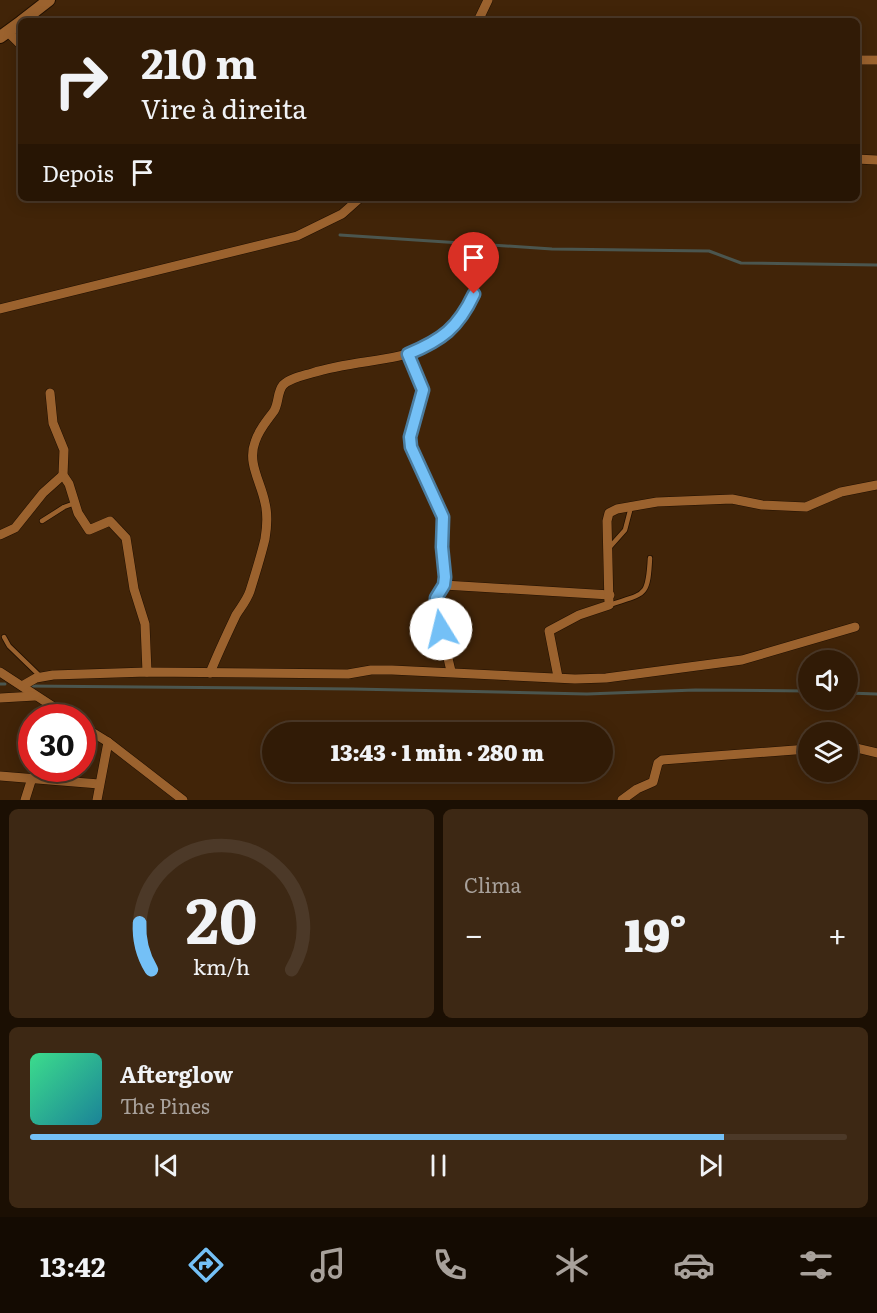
<!DOCTYPE html>
<html lang="pt">
<head>
<meta charset="utf-8">
<style>
  body { margin:0; font-family:Literata,serif; background:#3d2814; color:#f1f3f6; height:100vh; display:flex; flex-direction:column; font-size:22px; white-space:nowrap }
  * { box-sizing:border-box; margin:0 }
  p { font-size:20px; color:#a8a19b }
  .icon { flex:none; width:33px; height:33px; fill:none; stroke:currentColor; stroke-width:2; stroke-linecap:round; stroke-linejoin:round }
  .map { position:relative; height:800px; overflow:hidden }
  .drawer { display:flex; flex-direction:column; gap:9px; padding:9px; background:#1b0f03; flex:1 }
  .drawer>* { flex:none }
  .hud { position:absolute; left:18px; top:18px; width:842px; height:183px; border-radius:9px; box-shadow:0 3px 15px #0003,0 0 0 2px #4c3928; background:#311b06; color:#f1f3f6; overflow:hidden }
  .controls { position:absolute; left:798px; top:650px; display:grid; gap:12px }
  .controls a { display:grid; place-items:center; width:60px; height:60px; border-radius:50%; background:#311b06; box-shadow:0 3px 15px #0003,0 0 0 2px #4c3928; font-size:30px }
  .speed { position:absolute; left:18px; top:704px; display:flex; gap:12px; font-size:30px; font-weight:700; text-align:center }
  .speed>* { display:grid; place-content:center; width:78px; height:78px; border-radius:50%; background:#311b06; box-shadow:0 3px 15px #0003,0 0 0 2px #4c3928; line-height:1 }
  .speed .limit { border:9px solid #d22; background:#fff; color:#111 }
  .pin { position:absolute; display:grid; place-items:center; width:51px; height:51px; color:#fff; margin:-62px -26px; border-radius:50% 50% 50% 0; rotate:-45deg; box-shadow:0 0 6px #0007 }
  .pin .icon { rotate:45deg }
  .me { position:absolute; width:66px; margin:-33px; rotate:351deg; stroke-linejoin:round; filter:drop-shadow(0 0 4px #0008) }
  .turn { display:flex; align-items:center; gap:21px; height:126px; padding:0 24px; font-size:27px }
  .turn .icon { width:78px; height:78px; stroke-width:2.5 }
  .turn b { display:block; font-size:42px; line-height:51px }
  .then { display:flex; align-items:center; height:57px; padding:0 24px; background:#0003; gap:12px; font-size:22px }
  .big { font-size:45px; font-weight:800; line-height:1.1 }
  .drawer .widget { flex:1; display:flex; flex-direction:column; justify-content:center; gap:9px; min-width:0; padding:0 21px; border-radius:9px; background:#3d2814 }
  .drawer .dial { align-items:center; gap:0 }
  .dial svg { height:156px; overflow:visible; fill:none; stroke:#4c3928; stroke-width:7; stroke-linecap:round; text-anchor:middle }
  .dial text { fill:#f1f3f6; stroke:none }
  .song { display:flex; align-items:center; gap:18px }
  .cover { width:72px; height:72px; border-radius:9px; background:linear-gradient(135deg,hsl(150 70% 55%),hsl(190 70% 35%)) }
  .played { height:6px; border-radius:3px; background:linear-gradient(90deg,#74c0f6 85%,#4c3928 85%) }
  .keys { display:flex; justify-content:space-around; direction:ltr }
  .heat { display:flex; justify-content:space-between; align-items:center; font-size:33px; direction:ltr }
  .drawer .tiles { flex:1; display:grid; gap:9px; grid-template-columns:1fr 1fr }
  .widget:last-child { grid-column:span 2 }
  .trip { position:absolute; left:262px; top:722px; width:351px; height:60px; border-radius:30px; background:#311b06; box-shadow:0 3px 15px #0003,0 0 0 2px #4c3928; font-weight:800; line-height:60px; text-align:center }
  .dock { display:flex; height:96px; justify-content:space-around; align-items:center; background:#140b02; color:#a8a19b }
  .dock .icon { width:42px; height:42px }
  .dock .on { color:#74c0f6 }
  .dock b { font-size:27px; color:#f1f3f6 }
  .map>svg:first-child { display:block }
  .lines { fill:none; stroke-linecap:round; stroke-linejoin:round }
  .stream { stroke:#4b564f; stroke-width:3 }
  .lane-casing { stroke:#211002; stroke-width:6 }
  .street-casing { stroke:#211002; stroke-width:10 }
  .secondary-casing { stroke:#211002; stroke-width:14 }
  .lane { stroke:#9b622e; stroke-width:4.5 }
  .street { stroke:#9b622e; stroke-width:9 }
  .secondary { stroke:#9b622e; stroke-width:12 }
  .route-casing { stroke:#4b7da0; stroke-width:15 }
  .route { stroke:#74c0f6; stroke-width:10 }
</style>
</head>
<body>
<div class="map">
<svg width="877" height="800" viewBox="0 0 877 800">
  <rect width="100%" height="100%" fill="#412408"/>
  <g class="lines">
    <!-- stream -->
    <g class="stream">
      <path d="M 340,235 L 552,249 L 709,251 L 741,263 L 877,265"/>
      <path d="M 0,684 L 5,684"/>
      <path d="M 27,686 L 353,689 L 587,694 L 695,690 L 808,691"/>
      <path d="M 848,693 L 877,694"/>
    </g>
    <!-- lane casing -->
    <g class="lane-casing">
      <g id="lane">
        <path d="M 42,521 L 64,507 L 75,503"/>
        <path d="M 609,548 L 625,530 L 631,507"/>
        <path d="M 609,605 C 645,593 648,598 650,558"/>
        <path d="M 4,637 L 9,646 L 41,677"/>
      </g>
    </g>
    <!-- street casing -->
    <g class="street-casing">
      <g id="street">
        <path d="M 478,21 L 488,0"/>
        <path d="M 8,32 L 21,45"/>
        <path d="M 856,60 L 877,60"/>
        <path d="M 856,159 L 877,160"/>
        <path d="M 0,309 L 297,236 L 342,214 L 360,198"/>
        <path d="M 408,354 L 423,390 L 410,437 L 411,447 L 443,517 L 442,547 L 445,577 L 444,585 L 436,598 L 436,608 L 451,671"/>
        <path d="M 50,393 L 53,423 L 64,450 L 63,475 L 69,484 L 78,513 L 89,530 L 110,521 L 126,538 L 134,589 L 145,624 L 147,672"/>
        <path d="M 0,535 L 15,528 L 43,493 L 63,475"/>
        <path d="M 444,585 L 610,595"/>
        <path d="M 0,672 L 69,717"/>
        <path d="M 210,673 C 218,653 227,634 236,615 C 241,607 247,600 250,591 C 255,575 261,556 265,539 C 267,527 268,515 265,503 C 261,482 247,463 255,442 C 259,429 267,421 274,411 C 279,403 277,392 283,385 C 290,378 302,376 312,373 C 380,352 439,371 474,294"/>
        <path d="M 558,677 L 549,631 L 579,615 L 609,605 L 607,521 L 609,513 L 617,509 L 657,502 L 732,499 L 762,505 L 806,507 L 841,492 L 877,485"/>
        <path d="M 22,686 L 36,678 L 53,675 L 147,672 L 348,674 L 371,670 L 392,670 L 575,679 L 606,678 L 742,660 L 855,627"/>
        <path d="M 0,698 L 35,696"/>
        <path d="M 82,726 L 108,742 L 183,800"/>
        <path d="M 848,746 L 877,753"/>
        <path d="M 0,776 L 99,784"/>
        <path d="M 25,800 L 32,778"/>
        <path d="M 97,800 L 108,742"/>
        <path d="M 622,800 L 637,789 L 653,782 L 658,763 L 662,760 L 808,749"/>
      </g>
    </g>
    <!-- secondary casing -->
    <g class="secondary-casing">
      <g id="secondary">
        <path d="M 22,21 L 49,0"/>
        <path d="M 0,37 L 21,22"/>
      </g>
    </g>
    <!-- lane -->
    <use href="#lane" class="lane"/>
    <!-- street -->
    <use href="#street" class="street"/>
    <!-- secondary -->
    <use href="#secondary" class="secondary"/>
  </g>
  <g class="lines">
    <!-- route casing -->
    <g class="route-casing">
      <path id="route" d="M 441,629 L 436,608 L 436,598 L 444,585 L 445,577 L 442,547 L 443,517 L 411,447 L 410,437 L 423,390 L 408,354 C 442,340 458,328 474,294"/>
    </g>
    <!-- route -->
    <use href="#route" class="route"/>
  </g>
</svg>
<div class="controls">
<a><svg class="icon" aria-label="sound" viewBox="0 0 24 24"><path d="M4 9h4l5-4v14l-5-4H4zM17 9q2 3 0 6"/></svg></a>
<a><svg class="icon" aria-label="layers" viewBox="0 0 24 24"><path d="M12 4l9 5-9 5-9-5zM3 14l9 5 9-5"/></svg></a>
</div>
<div class="speed"><div class="limit">30</div></div>
<div class="pin" style="left:474px;top:294px;background:#d93025"><svg class="icon" aria-label="arrive" viewBox="0 0 24 24"><path d="M6 21V4h12l-3 4 3 4H6"/></svg></div>
<svg class="me" style="left:441px;top:629px" viewBox="-20 -20 40 40"><circle r="19" fill="#fff"/><path d="M0-13L10 11 0 6-10 11z" fill="#74c0f6"/></svg>
<div class="trip">13:43 · 1 min · 280 m</div>
<div class="hud">
<div class="turn"><svg class="icon" aria-label="right" viewBox="0 0 24 24"><path d="M7 20v-9h11M14 6l5 5-5 5"/></svg><div><b>210 m</b>Vire à direita</div></div>
<div class="then">Depois<svg class="icon" aria-label="arrive" viewBox="0 0 24 24"><path d="M6 21V4h12l-3 4 3 4H6"/></svg></div>
</div>
</div>
<section class="drawer">
<div class="tiles">
<div class="widget dial"><svg viewBox="0 0 100 80">
<path d="M14 69A42 42 0 1 1 86 69"/>
<path d="M14 69A42 42 0 0 1 8 45" stroke="#74c0f6"/>
<text x="50" y="56" font-size="32" font-weight="700">20</text>
<text x="50" y="72" font-size="11">km/h</text>
</svg></div>
<div class="widget"><p>Clima</p>
<div class="heat"><a>−</a><b class="big">19°</b><a>+</a></div>
</div>
<div class="widget">
<div class="song"><i class="cover"></i><div><b>Afterglow</b><p>The Pines</p></div></div>
<div class="played"></div>
<div class="keys"><svg class="icon" aria-label="previous" viewBox="0 0 24 24"><path d="M18 5L8 12l10 7zM5 5v14"/></svg><svg class="icon" aria-label="pause" viewBox="0 0 24 24"><path d="M8 5v14M16 5v14"/></svg><svg class="icon" aria-label="next" viewBox="0 0 24 24"><path d="M6 5l10 7-10 7zM19 5v14"/></svg></div>
</div>
</div>
</section>
<nav class="dock">
<b>13:42</b>
<svg class="icon on" aria-label="directions" viewBox="0 0 24 24"><path d="M12 3l9 9-9 9-9-9zM9 14v-3h6M13 9l2 2-2 2"/></svg>
<svg class="icon" aria-label="music" viewBox="0 0 24 24"><path d="M9 18V5l10-2v13"/><circle cx="6" cy="18" r="3"/><circle cx="16" cy="16" r="3"/></svg>
<svg class="icon" aria-label="phone" viewBox="0 0 24 24"><path d="M5 4h4l2 5-3 2q2 4 5 5l2-3 5 2v4C11 20 4 13 5 4z"/></svg>
<svg class="icon" aria-label="climate" viewBox="0 0 24 24"><path d="M12 3v18M4 7l16 10M4 17L20 7"/></svg>
<svg class="icon" aria-label="car" viewBox="0 0 24 24"><path d="M5 17H2v-5l4-1 3-4h7l3 4 3 1v5h-3M9 17h6M6 11h13"/><circle cx="7" cy="17" r="2"/><circle cx="17" cy="17" r="2"/></svg>
<svg class="icon" aria-label="filters" viewBox="0 0 24 24"><path d="M4 7h16M4 17h16"/><circle cx="9" cy="7" r="2"/><circle cx="15" cy="17" r="2"/></svg>
</nav>
</body>
</html>
